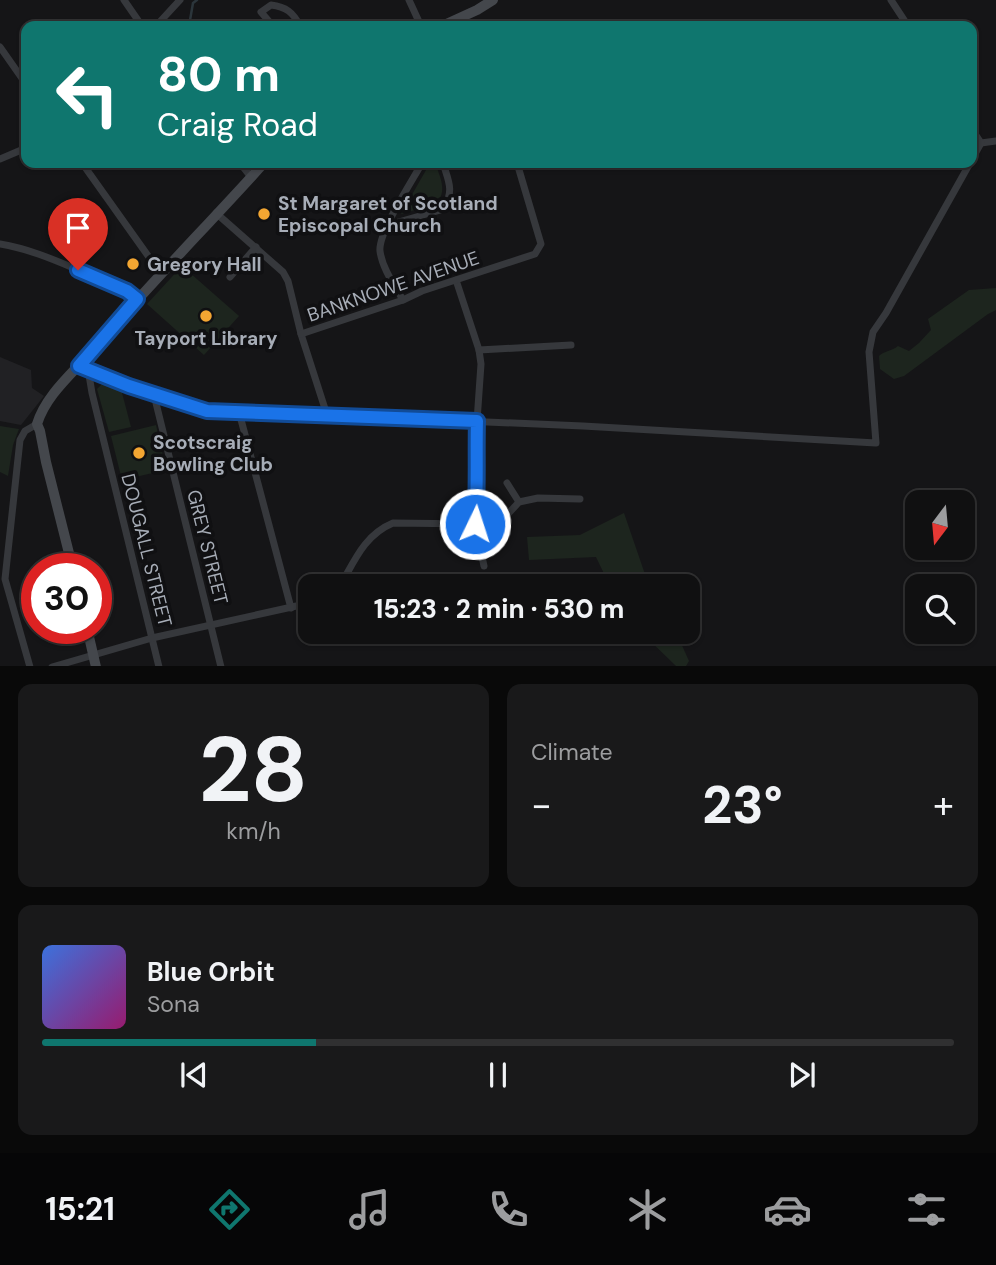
<!DOCTYPE html>
<html lang="en">
<head>
<meta charset="utf-8">
<style>
  body { margin:0; font-family:"DM Sans",sans-serif; background:#19191a; color:#f1f3f6; height:100vh; display:flex; flex-direction:column; font-size:26px; white-space:nowrap }
  * { box-sizing:border-box; margin:0 }
  p { font-size:23px; color:#9c9d9f }
  .icon { flex:none; width:38px; height:38px; fill:none; stroke:currentColor; stroke-width:2; stroke-linecap:round; stroke-linejoin:round }
  .map { position:relative; height:666px; overflow:hidden }
  .sheet { display:flex; flex-direction:column; gap:18px; padding:18px; background:#090909; flex:1 }
  .sheet>* { flex:none }
  .guide { position:absolute; left:21px; top:21px; width:956px; height:147px; border-radius:14px; box-shadow:0 2px 5px #0004,0 0 0 2px #303031; background:#0f766e; color:#fff; overflow:hidden }
  .needle { width:46px; rotate:196deg }
  .controls { position:absolute; left:905px; top:490px; display:grid; gap:14px }
  .controls a { display:grid; place-items:center; width:70px; height:70px; border-radius:14px; background:#101011; box-shadow:0 2px 5px #0004,0 0 0 2px #303031; font-size:35px }
  .speed { position:absolute; left:21px; top:553px; display:flex; gap:14px; font-size:35px; font-weight:700; text-align:center }
  .speed>* { display:grid; place-content:center; width:91px; height:91px; border-radius:50%; background:#101011; box-shadow:0 2px 5px #0004,0 0 0 2px #303031; line-height:1 }
  .speed .limit { border:10px solid #d22; background:#fff; color:#111 }
  .pin { position:absolute; display:grid; place-items:center; width:60px; height:60px; color:#fff; margin:-72px -30px; border-radius:50% 50% 50% 0; rotate:-45deg; box-shadow:0 0 7px #0007 }
  .pin .icon { rotate:45deg }
  .me { position:absolute; width:77px; margin:-38px; rotate:4deg; stroke-linejoin:round; filter:drop-shadow(0 0 5px #0008) }
  .turn { display:flex; align-items:center; gap:24px; height:147px; padding:0 21px; font-size:32px }
  .turn .icon { width:91px; height:91px; stroke-width:2.5 }
  .turn b { display:block; font-size:49px; line-height:60px }
  .big { font-size:52px; font-weight:800; line-height:1.1 }
  .sheet .tile { flex:1; display:flex; flex-direction:column; justify-content:center; gap:10px; min-width:0; padding:0 24px; border-radius:14px; background:#19191a }
  .sheet .dial { align-items:center; gap:0 }
  .dial b { font-size:91px; line-height:1 }
  .song { display:flex; align-items:center; gap:21px }
  .cover { width:84px; height:84px; border-radius:10px; background:linear-gradient(135deg,hsl(220 70% 55%),hsl(320 70% 35%)) }
  .played { height:7px; border-radius:4px; background:linear-gradient(90deg,#0f766e 30%,#303031 30%) }
  .keys { display:flex; justify-content:space-around; direction:ltr }
  .heat { display:flex; justify-content:space-between; align-items:center; font-size:38px; direction:ltr }
  .sheet .tiles { flex:1; display:grid; gap:18px; grid-template-columns:1fr 1fr }
  .tile:last-child { grid-column:span 2 }
  .trip { position:absolute; left:298px; top:574px; width:402px; height:70px; border-radius:14px; background:#101011; box-shadow:0 2px 5px #0004,0 0 0 2px #303031; font-weight:800; line-height:70px; text-align:center }
  .tab-bar { display:flex; height:112px; justify-content:space-around; align-items:center; background:#060607; color:#9c9d9f }
  .tab-bar .icon { width:49px; height:49px }
  .tab-bar .active { color:#0f766e }
  .tab-bar b { font-size:32px; color:#f1f3f6 }
  .map>svg:first-child { display:block }
  .built { fill:#212124 }
  .green { fill:#1d251e }
  .lines { fill:none; stroke-linecap:round; stroke-linejoin:round }
  .stream { stroke:#2b353b; stroke-width:2.5 }
  .street { stroke:#36383c; stroke-width:7 }
  .secondary { stroke:#44474c; stroke-width:10 }
  .route-casing { stroke:#114b97; stroke-width:18 }
  .route { stroke:#1a73e8; stroke-width:12 }
  .poi-dot { fill:#f3a632; stroke:#101012; stroke-width:2.5 }
  .labels { text-anchor:middle; stroke-width:7; stroke-linejoin:round; paint-order:stroke }
  .poi-label { font-size:19px; font-weight:bold; fill:#a7adb7; stroke:#101012; text-anchor:start }
  .street-label { font-size:19px; fill:#a7adb7; stroke:#101012 }
</style>
</head>
<body>
<div class="map">
<svg width="996" height="667" viewBox="0 0 996 667">
  <rect width="100%" height="100%" fill="#151517"/>
  <!-- built -->
  <path class="built" d="M 0,357 L 31,370 L 32,388 L 44,396 L 21,425 L 0,421 Z"/>
  <!-- green -->
  <g class="green">
    <path d="M 430,163 L 435,163 C 440,177 448,191 436,204 L 401,214 Z"/>
    <path d="M 182,266 L 239,316 L 204,355 L 147,304 Z"/>
    <path d="M 996,288 L 996,310 L 988,314 L 904,376 L 894,379 L 880,369 L 879,356 C 884,351 892,351 898,346 L 909,351 L 919,343 L 931,330 L 928,319 L 969,290 Z"/>
    <path d="M 104,382 L 121,389 L 131,427 L 109,432 L 97,389 Z"/>
    <path d="M 156,425 L 166,470 L 122,480 L 111,436 Z"/>
    <path d="M 0,426 L 19,429 L 13,445 L 8,476 L 0,472 Z"/>
    <path d="M 624,513 L 648,583 L 610,586 L 596,557 L 529,560 L 527,537 L 580,535 Z"/>
    <path d="M 641,632 L 676,632 L 689,661 L 686,666 L 676,666 Z"/>
  </g>
  <g class="lines">
    <!-- stream -->
    <path class="stream" d="M 189,26 L 193,3 L 197,0"/>
    <!-- street -->
    <g class="street">
      <path d="M 124,0 L 142,26"/>
      <path d="M 409,0 L 421,26"/>
      <path d="M 891,0 L 908,26"/>
      <path d="M 156,26 L 180,0"/>
      <path d="M 273,26 L 261,12 L 271,5 C 286,7 293,12 300,26"/>
      <path d="M 0,47 L 26,84"/>
      <path d="M 971,128 L 981,143 L 996,141"/>
      <path d="M 0,159 L 26,148"/>
      <path d="M 971,161 L 981,143"/>
      <path d="M 82,163 L 161,274"/>
      <path d="M 240,163 L 251,177"/>
      <path d="M 216,213 L 283,272 L 288,281 L 301,334 L 327,415"/>
      <path d="M 388,225 L 444,209 C 454,189 449,183 443,163"/>
      <path d="M 0,244 C 31,249 59,262 88,274 C 105,282 122,288 137,299"/>
      <path d="M 230,277 L 256,247"/>
      <path d="M 456,280 L 479,350 L 481,364 L 477,421 L 476,466 L 477,494 L 475,524 L 484,566"/>
      <path d="M 403,300 C 395,286 382,268 380,251 C 378,233 412,181 422,163"/>
      <path d="M 301,334 L 403,300 L 422,291 L 535,254 L 541,244 L 517,163"/>
      <path d="M 479,350 L 571,345"/>
      <path d="M 87,369 L 88,369 L 92,393 L 159,667"/>
      <path d="M 88,369 L 154,395 L 207,410 L 583,426 L 876,443 L 869,352 L 873,332 L 886,313 L 970,163"/>
      <path d="M 154,395 L 221,667"/>
      <path d="M 239,412 L 291,608"/>
      <path d="M 507,483 L 519,502"/>
      <path d="M 340,586 C 354,562 364,535 393,523 L 475,524 L 496,522 L 508,514 L 519,502 L 538,498 L 580,499"/>
      <path d="M 30,667 L 5,579 L 20,440 L 25,431 L 37,424"/>
      <path d="M 52,667 L 152,638 L 310,603"/>
    </g>
    <!-- secondary -->
    <g class="secondary">
      <path d="M 442,26 L 477,10 L 493,0"/>
      <path d="M 73,569 L 46,462 L 40,431 L 37,424 C 46,395 72,374 91,352 C 147,287 207,226 264,163"/>
      <path d="M 87,628 L 96,667"/>
    </g>
  </g>
  <g class="lines">
    <!-- route casing -->
    <g class="route-casing">
      <path id="route" d="M 78,270 L 127,291 L 137,299 L 79,366 L 129,386 L 207,411 L 477,421 C 476,455 478,490 475,524"/>
    </g>
    <!-- route -->
    <use href="#route" class="route"/>
  </g>
  <!-- markers -->
  <g class="poi-dot">
    <circle cx="264" cy="214" r="7"/>
    <circle cx="133" cy="264" r="7"/>
    <circle cx="206" cy="316" r="7"/>
    <circle cx="139" cy="453" r="7"/>
  </g>
  <g class="labels">
    <!-- poi labels -->
    <g class="poi-label">
      <text x="278" y="210">St Margaret of Scotland<tspan x="278" dy="22">Episcopal Church</tspan></text>
      <text x="147" y="271">Gregory Hall</text>
      <text x="206" y="345" text-anchor="middle">Tayport Library</text>
      <text x="153" y="449">Scotscraig<tspan x="153" dy="22">Bowling Club</tspan></text>
    </g>
    <!-- street labels -->
    <g class="street-label">
      <text transform="translate(393 286) rotate(-19)" y="7">BANKNOWE AVENUE</text>
      <text transform="translate(208 547) rotate(76)" y="7">GREY STREET</text>
      <text transform="translate(147 550) rotate(76)" y="7">DOUGALL STREET</text>
    </g>
  </g>
</svg>
<div class="controls">
<a><svg class="needle" viewBox="-14 -14 28 28"><path d="M0-13l5 13h-10z" fill="#e53935"/><path d="M0 13l5-13h-10z" fill="#9c9d9f"/></svg></a>
<a><svg class="icon" aria-label="search" viewBox="0 0 24 24"><circle cx="10" cy="10" r="6"/><path d="M15 15l6 6"/></svg></a>
</div>
<div class="speed"><div class="limit">30</div></div>
<div class="pin" style="left:78px;top:270px;background:#d93025"><svg class="icon" aria-label="arrive" viewBox="0 0 24 24"><path d="M6 21V4h12l-3 4 3 4H6"/></svg></div>
<svg class="me" style="left:475px;top:524px" viewBox="-20 -20 40 40"><circle r="17" fill="#1a73e8" stroke="#fff" stroke-width="3"/><path d="M0-11L8 9 0 5-8 9z" fill="#fff"/></svg>
<div class="trip">15:23 · 2 min · 530 m</div>
<div class="guide">
<div class="turn"><svg class="icon" aria-label="left" viewBox="0 0 24 24"><path d="M17 20v-9H6M10 6l-5 5 5 5"/></svg><div><b>80 m</b>Craig Road</div></div>
</div>
</div>
<section class="sheet">
<div class="tiles">
<div class="tile dial"><b>28</b><p>km/h</p></div>
<div class="tile"><p>Climate</p>
<div class="heat"><a>−</a><b class="big">23°</b><a>+</a></div>
</div>
<div class="tile">
<div class="song"><i class="cover"></i><div><b>Blue Orbit</b><p>Sona</p></div></div>
<div class="played"></div>
<div class="keys"><svg class="icon" aria-label="previous" viewBox="0 0 24 24"><path d="M18 5L8 12l10 7zM5 5v14"/></svg><svg class="icon" aria-label="pause" viewBox="0 0 24 24"><path d="M8 5v14M16 5v14"/></svg><svg class="icon" aria-label="next" viewBox="0 0 24 24"><path d="M6 5l10 7-10 7zM19 5v14"/></svg></div>
</div>
</div>
</section>
<nav class="tab-bar">
<b>15:21</b>
<svg class="icon active" aria-label="directions" viewBox="0 0 24 24"><path d="M12 3l9 9-9 9-9-9zM9 14v-3h6M13 9l2 2-2 2"/></svg>
<svg class="icon" aria-label="music" viewBox="0 0 24 24"><path d="M9 18V5l10-2v13"/><circle cx="6" cy="18" r="3"/><circle cx="16" cy="16" r="3"/></svg>
<svg class="icon" aria-label="phone" viewBox="0 0 24 24"><path d="M5 4h4l2 5-3 2q2 4 5 5l2-3 5 2v4C11 20 4 13 5 4z"/></svg>
<svg class="icon" aria-label="climate" viewBox="0 0 24 24"><path d="M12 3v18M4 7l16 10M4 17L20 7"/></svg>
<svg class="icon" aria-label="car" viewBox="0 0 24 24"><path d="M5 17H2v-5l4-1 3-4h7l3 4 3 1v5h-3M9 17h6M6 11h13"/><circle cx="7" cy="17" r="2"/><circle cx="17" cy="17" r="2"/></svg>
<svg class="icon" aria-label="filters" viewBox="0 0 24 24"><path d="M4 7h16M4 17h16"/><circle cx="9" cy="7" r="2"/><circle cx="15" cy="17" r="2"/></svg>
</nav>
</body>
</html>
